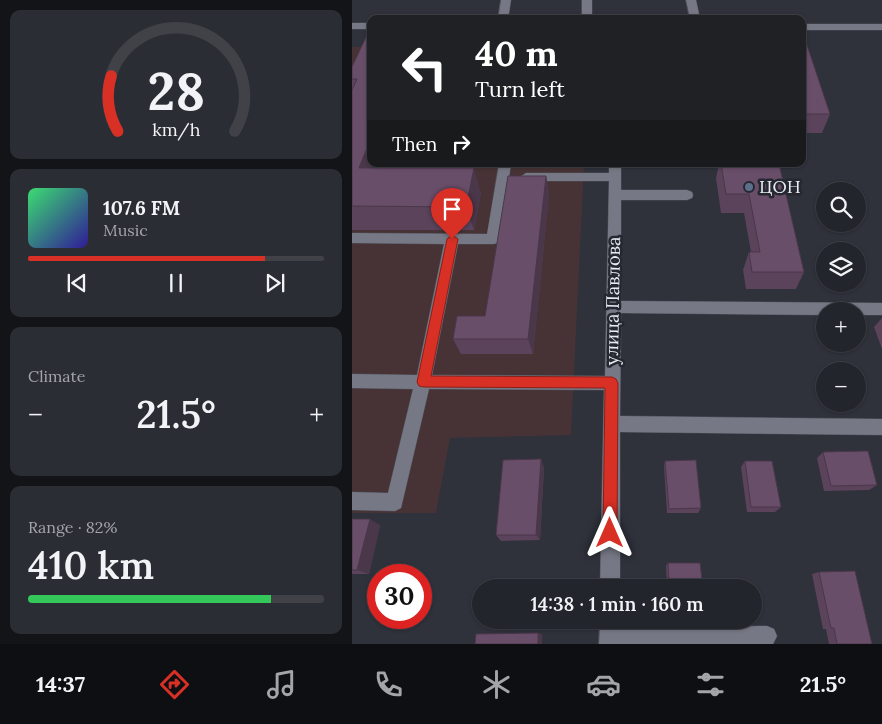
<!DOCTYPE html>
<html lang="en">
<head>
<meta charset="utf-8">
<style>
  body { margin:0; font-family:Lora,serif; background:#2b2d34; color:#f1f3f6; height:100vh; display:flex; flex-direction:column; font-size:19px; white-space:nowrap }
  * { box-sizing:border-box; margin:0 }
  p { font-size:16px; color:#a3a5a9 }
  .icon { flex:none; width:28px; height:28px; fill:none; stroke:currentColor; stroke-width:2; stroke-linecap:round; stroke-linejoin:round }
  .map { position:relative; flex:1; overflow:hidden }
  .drawer { display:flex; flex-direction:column; gap:10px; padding:10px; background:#131418; width:352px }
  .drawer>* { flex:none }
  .guide { position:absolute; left:15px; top:15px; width:439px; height:152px; border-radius:10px; box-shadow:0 1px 4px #0004,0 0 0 1px #404248; background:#202124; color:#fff; overflow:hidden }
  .fabs { position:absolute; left:464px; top:182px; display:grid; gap:10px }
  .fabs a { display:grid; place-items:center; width:50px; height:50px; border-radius:50%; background:#23252c; box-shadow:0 1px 4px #0004,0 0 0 1px #404248; font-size:25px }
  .speed { position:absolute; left:15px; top:564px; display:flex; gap:10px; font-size:25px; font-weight:700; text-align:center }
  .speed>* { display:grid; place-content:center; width:65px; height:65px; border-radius:50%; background:#23252c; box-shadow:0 1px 4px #0004,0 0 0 1px #404248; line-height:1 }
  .speed .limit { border:8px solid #d22; background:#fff; color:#111 }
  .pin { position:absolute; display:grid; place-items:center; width:42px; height:42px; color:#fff; margin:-51px -21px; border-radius:50% 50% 50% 0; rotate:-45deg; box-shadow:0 0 5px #0007 }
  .pin .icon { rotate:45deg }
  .me { position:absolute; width:55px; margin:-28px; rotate:0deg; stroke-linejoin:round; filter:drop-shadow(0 0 4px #0008) }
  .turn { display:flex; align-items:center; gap:18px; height:105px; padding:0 25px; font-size:22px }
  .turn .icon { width:65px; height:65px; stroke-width:2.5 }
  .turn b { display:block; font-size:35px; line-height:42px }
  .then { display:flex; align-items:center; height:48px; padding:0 25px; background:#0003; gap:10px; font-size:19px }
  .big { font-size:38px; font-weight:600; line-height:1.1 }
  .drawer .card { flex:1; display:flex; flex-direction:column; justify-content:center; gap:8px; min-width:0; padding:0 18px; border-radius:10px; background:#2b2d34 }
  .drawer .dial { align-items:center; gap:0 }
  .dial svg { height:130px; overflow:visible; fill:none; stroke:#404248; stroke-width:7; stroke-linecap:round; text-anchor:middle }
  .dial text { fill:#f1f3f6; stroke:none }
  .song { display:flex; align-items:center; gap:15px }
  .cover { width:60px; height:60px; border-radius:8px; background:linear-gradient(135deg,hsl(140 70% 55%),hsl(250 70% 35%)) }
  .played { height:5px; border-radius:2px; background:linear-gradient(90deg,#d93025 80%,#404248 80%) }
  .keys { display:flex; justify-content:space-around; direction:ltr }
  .heat { display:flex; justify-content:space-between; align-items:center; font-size:28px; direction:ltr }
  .charge { height:8px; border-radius:4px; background:linear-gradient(90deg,#34c759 82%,#404248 0) }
  .trip { position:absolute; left:120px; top:579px; width:290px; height:50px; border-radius:25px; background:#23252c; box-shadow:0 1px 4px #0004,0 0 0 1px #404248; font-weight:600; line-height:50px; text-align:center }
  .tab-bar { display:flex; height:80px; justify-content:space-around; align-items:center; background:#0e0f12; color:#a3a5a9 }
  .tab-bar .icon { width:35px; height:35px }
  .tab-bar .selected { color:#d93025 }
  .tab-bar b { font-size:22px; color:#f1f3f6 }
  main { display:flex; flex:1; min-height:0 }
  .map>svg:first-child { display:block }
  .medical { fill:#473336 }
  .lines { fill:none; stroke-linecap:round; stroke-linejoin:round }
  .minor-casing { stroke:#4e5058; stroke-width:1 }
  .minor { fill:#767985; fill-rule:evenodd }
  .wall { fill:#5a435b }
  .shaded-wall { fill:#4a374a }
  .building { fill:#694e6a; stroke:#4a374a }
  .route { fill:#d93025; stroke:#8d1f18 }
  .service-dot { fill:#5c6f8a; stroke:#252731; stroke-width:2 }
  .labels { text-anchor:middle; stroke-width:5; stroke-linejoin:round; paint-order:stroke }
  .poi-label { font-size:18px; fill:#e9ebf2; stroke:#252731; text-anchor:start }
  .street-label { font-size:18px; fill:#e9ebf2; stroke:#252731 }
</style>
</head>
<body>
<main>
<section class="drawer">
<div class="card dial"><svg viewBox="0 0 100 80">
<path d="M14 69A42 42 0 1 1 86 69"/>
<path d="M14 69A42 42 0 0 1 10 35" stroke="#d93025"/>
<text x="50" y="56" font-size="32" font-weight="700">28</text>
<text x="50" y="72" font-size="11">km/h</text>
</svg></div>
<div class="card">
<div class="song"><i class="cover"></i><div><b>107.6 FM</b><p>Music</p></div></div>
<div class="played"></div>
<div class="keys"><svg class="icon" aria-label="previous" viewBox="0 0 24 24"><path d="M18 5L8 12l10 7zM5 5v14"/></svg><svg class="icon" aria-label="pause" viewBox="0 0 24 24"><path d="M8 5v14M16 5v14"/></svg><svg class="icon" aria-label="next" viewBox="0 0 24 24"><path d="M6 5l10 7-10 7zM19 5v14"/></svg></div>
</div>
<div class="card"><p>Climate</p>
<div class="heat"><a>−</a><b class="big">21.5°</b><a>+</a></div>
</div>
<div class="card"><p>Range · 82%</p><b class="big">410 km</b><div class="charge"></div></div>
</section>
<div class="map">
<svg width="530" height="644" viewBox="0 0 530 644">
  <rect width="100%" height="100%" fill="#2f313b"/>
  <!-- medical -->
  <path class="medical" d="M 0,47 L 19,47 L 19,164 L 232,164 L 219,435 L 98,438 L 84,513 L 0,513 Z"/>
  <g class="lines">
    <!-- minor casing -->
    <g class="minor-casing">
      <g id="minor">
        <path d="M 149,0 L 159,0 L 156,19 L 146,19 Z"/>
        <rect x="230" y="0" width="10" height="19"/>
        <path d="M 334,0 L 344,0 L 348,19 L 338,19 Z"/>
        <rect x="0" y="23" width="19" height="6"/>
        <rect x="450" y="24" width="80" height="6"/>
        <path d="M 147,164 L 159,164 L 148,239 L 146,243 L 141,244 L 106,244 L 80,375 L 253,376 L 257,181 L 174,181 L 168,177 L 174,173 L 257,173 L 257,164 L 269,164 L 269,190 L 335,190 L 340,192 L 341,195 L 340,198 L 335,200 L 269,200 L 269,301 L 530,303 L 530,315 L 505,315 L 505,311 L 472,311 L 472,315 L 269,313 L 268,416 L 530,419 L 530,435 L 268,432 L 268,588 L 248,588 L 252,390 L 77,389 L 49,508 L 43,511 L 0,510 L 0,492 L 36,493 L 61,389 L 0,388 L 0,374 L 65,375 L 92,244 L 0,243 L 0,233 L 135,234 Z"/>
        <path d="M 248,620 L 268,620 L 268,627 L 415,626 L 422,629 L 425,636 L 421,644 L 247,644 Z"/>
      </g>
    </g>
    <!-- minor -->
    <use href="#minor" class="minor"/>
  </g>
  <!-- wall -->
  <g class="wall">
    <path d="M 14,37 L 19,164 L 30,164 L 29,168 L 129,193 L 122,230 L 0,230 L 0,67 Z"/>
    <path d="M 450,45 L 478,114 L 470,133 L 450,133 Z"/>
    <path d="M 367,164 L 427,164 L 452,272 L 444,289 L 394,289 L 391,270 L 397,252 L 399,252 L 392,213 L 369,213 L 364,178 Z"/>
    <path d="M 194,176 L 197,194 L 181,354 L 109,354 L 101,339 L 133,316 Z"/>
    <path d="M 530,318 L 530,349 L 522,327 Z"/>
    <path d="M 471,452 L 525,485 L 517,490 L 472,491 L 465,458 Z"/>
    <path d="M 189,459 L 192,468 L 188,540 L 149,541 L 144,535 Z"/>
    <path d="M 313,461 L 349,508 L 346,513 L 315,513 L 312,466 Z"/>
    <path d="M 393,461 L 429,507 L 423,512 L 395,512 L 389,467 Z"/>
    <path d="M 0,519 L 28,525 L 17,574 L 0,574 Z"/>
    <path d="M 316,563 L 351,588 L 315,588 L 314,566 Z"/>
    <path d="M 467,572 L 520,644 L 477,644 L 474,629 L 471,629 L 460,574 Z"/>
  </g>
  <!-- shaded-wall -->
  <g class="shaded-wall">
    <path d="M 19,138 L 19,164 L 30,164 L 20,192 L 7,168 Z"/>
    <path d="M 122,168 L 129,193 L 122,230 L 114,207 Z"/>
    <path d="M 194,176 L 197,194 L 181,354 L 176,339 Z"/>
    <path d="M 189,459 L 192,468 L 188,540 L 184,535 Z"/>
    <path d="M 18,519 L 28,525 L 17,574 L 5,570 Z"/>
    <path d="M 186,633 L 190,634 L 190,644 L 186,644 Z"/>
  </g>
  <!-- building -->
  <g class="building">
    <path d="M 14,37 L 19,37 L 19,138 L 7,168 L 122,168 L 114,207 L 0,206 L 0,90 L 5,79 L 0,79 L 0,67 Z"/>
    <path d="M 450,45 L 455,45 L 478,114 L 450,114 Z"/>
    <path d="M 369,164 L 427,164 L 452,272 L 400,272 L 397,252 L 408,252 L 397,194 L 374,194 Z"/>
    <path d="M 156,176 L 194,176 L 176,339 L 101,339 L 105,316 L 133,316 Z"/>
    <path d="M 516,451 L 525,485 L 479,486 L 471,452 Z"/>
    <path d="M 189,459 L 184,535 L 144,535 L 151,460 Z"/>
    <path d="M 344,460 L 349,508 L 317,509 L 313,461 Z"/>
    <path d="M 393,461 L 420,461 L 429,507 L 399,507 Z"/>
    <path d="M 0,519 L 18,519 L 5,570 L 0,570 Z"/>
    <path d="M 316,563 L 348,563 L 351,588 L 317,588 Z"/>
    <path d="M 503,571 L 520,644 L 485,644 L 482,628 L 479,628 L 467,572 Z"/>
    <path d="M 186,633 L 186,644 L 123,644 L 124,634 Z"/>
  </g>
  <!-- route -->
  <path class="route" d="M 100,235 L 106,239 L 79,376 L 260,377 L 264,379 L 266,383 L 265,533 L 263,538 L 258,540 L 253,538 L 251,533 L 253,388 L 72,387 L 67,386 L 65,382 L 95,239 Z"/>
  <!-- markers -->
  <circle class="service-dot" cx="397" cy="187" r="5"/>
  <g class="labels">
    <!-- poi labels -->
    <g class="poi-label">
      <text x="407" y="193">ЦОН</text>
    </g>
    <!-- street labels -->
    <g class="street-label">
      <text transform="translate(261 301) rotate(-89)" y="6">улица Павлова</text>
    </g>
  </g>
</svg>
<div class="fabs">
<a><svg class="icon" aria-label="search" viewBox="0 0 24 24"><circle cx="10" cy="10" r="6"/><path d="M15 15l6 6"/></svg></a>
<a><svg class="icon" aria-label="layers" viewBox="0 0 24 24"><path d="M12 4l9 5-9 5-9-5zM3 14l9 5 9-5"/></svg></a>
<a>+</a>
<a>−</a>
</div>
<div class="speed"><div class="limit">30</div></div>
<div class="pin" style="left:100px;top:239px;background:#d93025"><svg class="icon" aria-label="arrive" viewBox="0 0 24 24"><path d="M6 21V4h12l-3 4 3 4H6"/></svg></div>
<svg class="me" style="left:258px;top:533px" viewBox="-20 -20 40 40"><path d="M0-17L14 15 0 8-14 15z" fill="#d93025" stroke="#fff" stroke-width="4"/></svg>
<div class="trip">14:38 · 1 min · 160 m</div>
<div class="guide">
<div class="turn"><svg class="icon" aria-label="left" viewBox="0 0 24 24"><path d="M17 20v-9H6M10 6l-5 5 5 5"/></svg><div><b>40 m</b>Turn left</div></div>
<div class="then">Then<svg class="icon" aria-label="right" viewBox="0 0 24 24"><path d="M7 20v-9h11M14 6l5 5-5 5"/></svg></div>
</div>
</div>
</main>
<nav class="tab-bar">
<b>14:37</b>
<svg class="icon selected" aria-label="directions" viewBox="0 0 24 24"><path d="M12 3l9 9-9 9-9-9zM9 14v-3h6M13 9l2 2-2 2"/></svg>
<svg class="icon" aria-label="music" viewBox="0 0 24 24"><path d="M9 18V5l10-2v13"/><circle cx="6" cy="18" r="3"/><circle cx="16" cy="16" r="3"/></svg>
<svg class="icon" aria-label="phone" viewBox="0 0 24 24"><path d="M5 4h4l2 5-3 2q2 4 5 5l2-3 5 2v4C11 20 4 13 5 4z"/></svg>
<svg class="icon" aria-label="climate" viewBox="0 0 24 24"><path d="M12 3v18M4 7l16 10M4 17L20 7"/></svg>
<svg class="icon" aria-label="car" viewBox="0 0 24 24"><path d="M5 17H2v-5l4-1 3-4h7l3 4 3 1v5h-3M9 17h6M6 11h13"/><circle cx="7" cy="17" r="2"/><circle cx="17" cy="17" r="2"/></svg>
<svg class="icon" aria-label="filters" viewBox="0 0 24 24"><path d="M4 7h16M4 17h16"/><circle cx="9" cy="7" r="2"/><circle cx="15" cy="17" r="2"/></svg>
<b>21.5°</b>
</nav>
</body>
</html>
